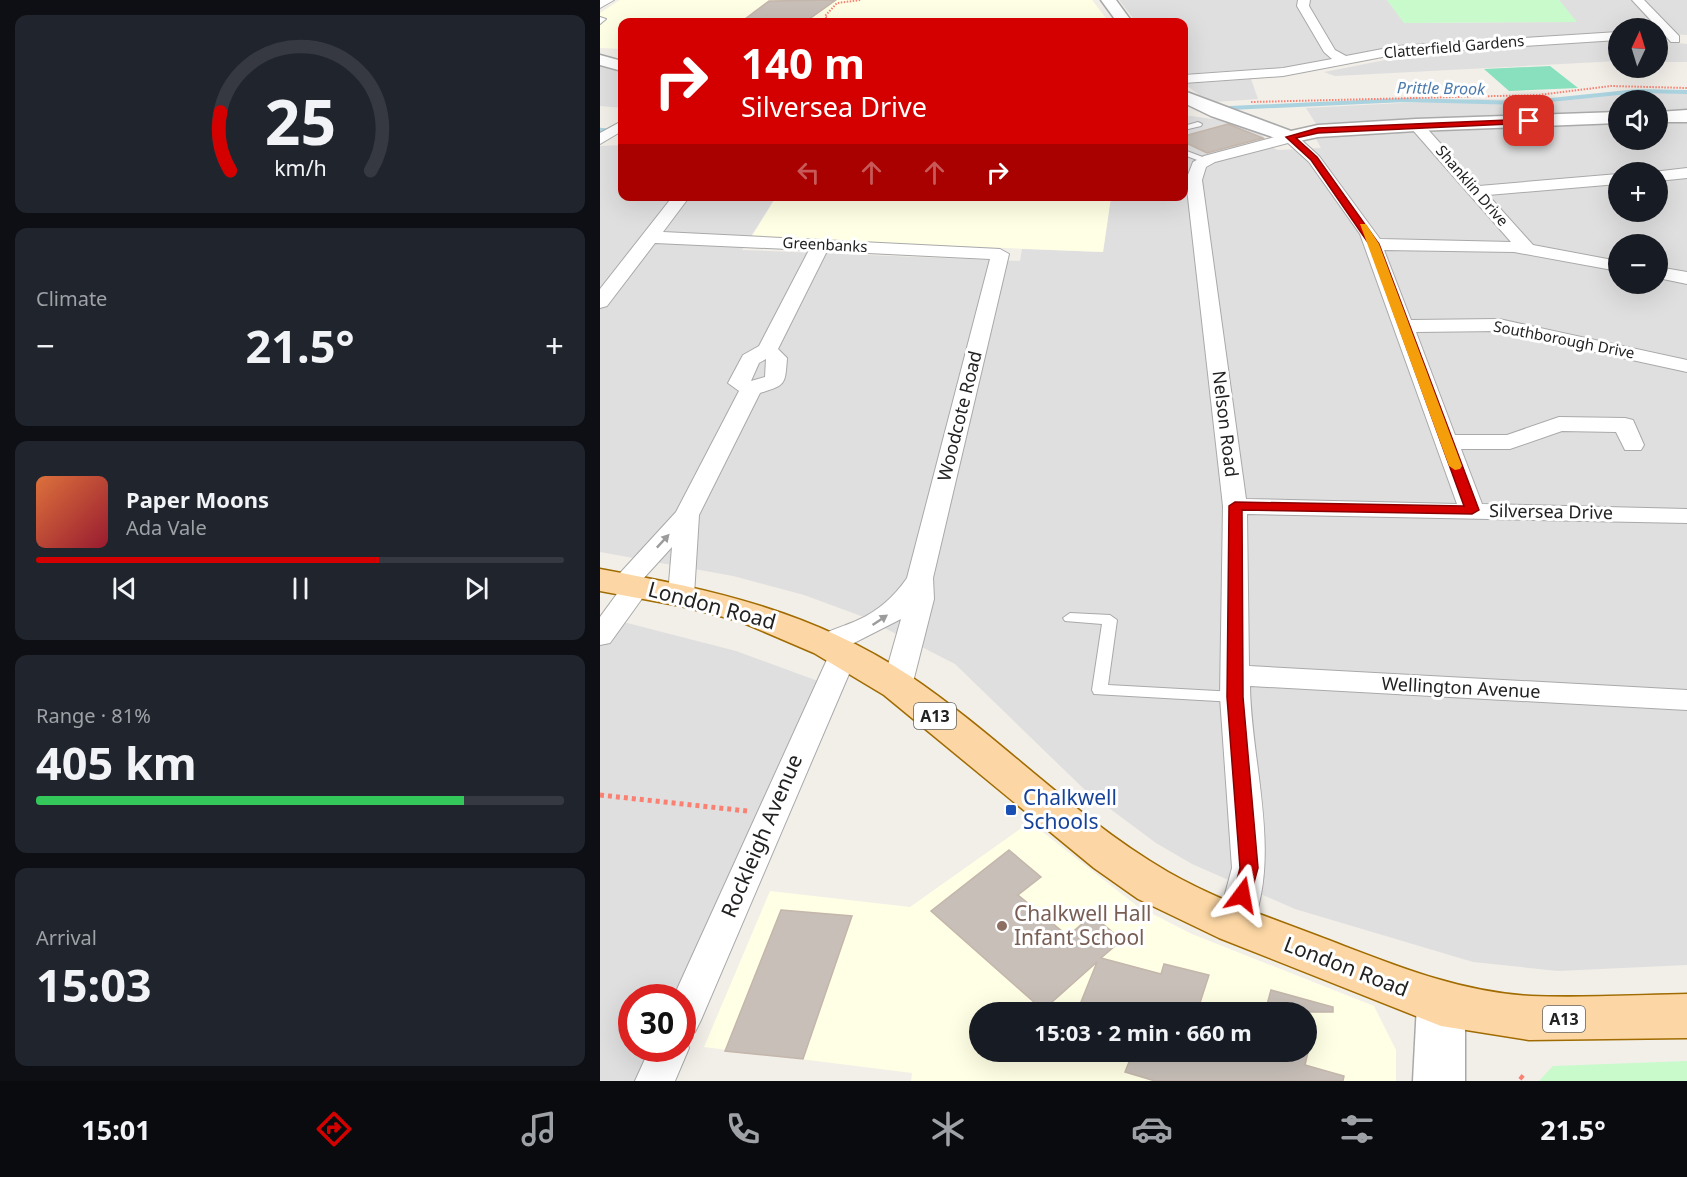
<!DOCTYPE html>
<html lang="en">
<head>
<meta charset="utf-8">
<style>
  body { margin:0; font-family:"Noto Sans",sans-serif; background:#20242c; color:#f1f3f6; height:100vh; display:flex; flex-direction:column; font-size:22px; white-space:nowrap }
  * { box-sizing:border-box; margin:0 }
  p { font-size:20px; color:#9ea1a6 }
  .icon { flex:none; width:33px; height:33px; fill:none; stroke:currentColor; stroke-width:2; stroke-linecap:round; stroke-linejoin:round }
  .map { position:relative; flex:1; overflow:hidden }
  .details { display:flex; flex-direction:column; gap:15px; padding:15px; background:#0d0f14; width:600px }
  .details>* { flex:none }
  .banner { position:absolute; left:18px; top:18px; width:570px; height:183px; border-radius:12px; box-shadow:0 6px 24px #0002; background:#d40000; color:#fff; overflow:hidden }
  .needle { width:39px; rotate:4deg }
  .fabs { position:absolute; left:1008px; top:18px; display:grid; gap:12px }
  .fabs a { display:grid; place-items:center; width:60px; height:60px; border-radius:50%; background:#171b24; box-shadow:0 6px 24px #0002; font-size:30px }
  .speed { position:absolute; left:18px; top:984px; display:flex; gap:12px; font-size:30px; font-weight:700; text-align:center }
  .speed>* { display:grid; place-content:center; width:78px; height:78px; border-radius:50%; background:#171b24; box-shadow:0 6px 24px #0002; line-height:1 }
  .speed .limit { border:9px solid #d22; background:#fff; color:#111 }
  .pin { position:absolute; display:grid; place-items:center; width:51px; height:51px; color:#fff; margin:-26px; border-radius:12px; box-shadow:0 3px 9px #0006 }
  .me { position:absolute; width:66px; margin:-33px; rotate:13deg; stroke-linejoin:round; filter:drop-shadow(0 0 4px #0008) }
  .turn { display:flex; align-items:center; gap:21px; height:126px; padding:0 24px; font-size:27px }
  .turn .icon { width:78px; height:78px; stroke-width:2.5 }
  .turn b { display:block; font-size:42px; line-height:51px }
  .lanes { display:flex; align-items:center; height:57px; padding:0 24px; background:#0003; justify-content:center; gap:30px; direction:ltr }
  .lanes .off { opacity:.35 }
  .big { font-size:45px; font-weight:700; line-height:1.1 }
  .details .widget { flex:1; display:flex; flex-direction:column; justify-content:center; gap:9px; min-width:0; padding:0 21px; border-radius:12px; background:#20242c }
  .details .dial { align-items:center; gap:0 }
  .dial svg { height:156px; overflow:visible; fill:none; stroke:#363941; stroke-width:7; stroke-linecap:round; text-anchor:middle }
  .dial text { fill:#f1f3f6; stroke:none }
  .song { display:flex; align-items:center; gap:18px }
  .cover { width:72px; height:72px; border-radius:9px; background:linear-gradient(135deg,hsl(20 70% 55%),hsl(350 70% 35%)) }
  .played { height:6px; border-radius:3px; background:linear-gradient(90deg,#d40000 65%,#363941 65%) }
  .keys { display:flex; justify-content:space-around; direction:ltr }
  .heat { display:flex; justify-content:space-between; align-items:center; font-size:33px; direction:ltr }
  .charge { height:9px; border-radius:4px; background:linear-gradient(90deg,#34c759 81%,#363941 0) }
  .trip { position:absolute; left:369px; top:1002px; width:348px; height:60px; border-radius:30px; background:#171b24; box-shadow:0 6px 24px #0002; font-weight:700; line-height:60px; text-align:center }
  .dock { display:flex; height:96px; justify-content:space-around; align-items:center; background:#090b0e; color:#9ea1a6 }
  .dock .icon { width:42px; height:42px }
  .dock .selected { color:#d40000 }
  .dock b { font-size:27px; color:#f1f3f6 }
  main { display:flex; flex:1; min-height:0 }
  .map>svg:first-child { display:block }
  .residential { fill:#e0dfdf; fill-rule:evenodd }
  .education { fill:#ffffe5; fill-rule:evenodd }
  .park { fill:#c8facc }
  .pitch { fill:#88e0be }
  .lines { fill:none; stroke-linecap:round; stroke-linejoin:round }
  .stream-far1 { stroke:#aad3df; stroke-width:4 }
  .stream { stroke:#aad3df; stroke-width:4.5 }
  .building { fill:#c7bfb8; stroke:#c4b6ab; stroke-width:1.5 }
  .service-casing { stroke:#a9a9a9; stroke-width:2 }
  .minor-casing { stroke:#a9a9a9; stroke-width:2 }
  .tertiary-casing { stroke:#a9a9a9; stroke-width:3 }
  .primary-casing { stroke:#a06b00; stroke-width:3 }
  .path-far1 { stroke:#fa8072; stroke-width:2; stroke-dasharray:1.5 1.5; stroke-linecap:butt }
  .path { stroke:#fa8072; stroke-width:5; stroke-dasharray:4 4; stroke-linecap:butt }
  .service { fill:#fff; fill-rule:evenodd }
  .minor { fill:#fff; fill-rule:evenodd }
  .tertiary { fill:#fff; fill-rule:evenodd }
  .primary { fill:#fcd6a4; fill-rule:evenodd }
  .oneway { fill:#9c9c9c }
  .route { fill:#d40000; stroke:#8a0000; stroke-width:1.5 }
  .slow { fill:#f59e0b }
  .transit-dot { fill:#1a4fb4; stroke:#fff; stroke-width:2 }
  .education-dot { fill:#8d6e63; stroke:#fff; stroke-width:2 }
  .labels { text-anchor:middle; stroke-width:6; stroke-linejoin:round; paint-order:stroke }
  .far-street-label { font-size:15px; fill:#222; stroke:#fff }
  .far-water-label { font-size:16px; font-style:italic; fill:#4a7aab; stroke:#fff }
  .shield { fill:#fff; stroke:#646464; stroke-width:1.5 }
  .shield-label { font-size:16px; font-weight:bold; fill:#222 }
  .street-label { font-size:18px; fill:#222; stroke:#fff }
  .near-street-label { font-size:21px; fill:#222; stroke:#fff }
  .near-transit-label { font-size:21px; fill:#164399; stroke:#fff; text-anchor:start }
  .near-education-label { font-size:21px; fill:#785e54; stroke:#fff; text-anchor:start }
</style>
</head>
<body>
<main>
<section class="details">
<div class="widget dial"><svg viewBox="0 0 100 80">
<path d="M14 69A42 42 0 1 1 86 69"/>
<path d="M14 69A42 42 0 0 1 9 39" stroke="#d40000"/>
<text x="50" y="56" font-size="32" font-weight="700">25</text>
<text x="50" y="72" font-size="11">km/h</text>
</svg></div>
<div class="widget"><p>Climate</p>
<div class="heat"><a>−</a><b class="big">21.5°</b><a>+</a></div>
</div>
<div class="widget">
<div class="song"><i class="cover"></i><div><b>Paper Moons</b><p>Ada Vale</p></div></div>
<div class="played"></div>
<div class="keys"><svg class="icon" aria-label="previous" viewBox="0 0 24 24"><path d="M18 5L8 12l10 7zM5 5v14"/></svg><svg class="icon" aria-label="pause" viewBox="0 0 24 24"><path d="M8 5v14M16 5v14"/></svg><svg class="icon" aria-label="next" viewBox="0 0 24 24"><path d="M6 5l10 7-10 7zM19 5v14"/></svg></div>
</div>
<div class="widget"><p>Range · 81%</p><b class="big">405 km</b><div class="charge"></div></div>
<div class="widget"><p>Arrival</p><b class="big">15:03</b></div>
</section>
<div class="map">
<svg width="1087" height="1081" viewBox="0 0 1087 1081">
  <rect width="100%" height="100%" fill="#f2efe9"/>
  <!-- residential -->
  <g class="residential">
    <path d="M 519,0 L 787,0 L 805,23 L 976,22 L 959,0 L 1087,0 L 1087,35 L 1058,33 L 1058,28 L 1018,28 L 1018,33 L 818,45 L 703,66 L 584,74 L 584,22 L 536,22 Z"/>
    <path d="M 1018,40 L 1018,61 L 735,76 L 724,72 L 826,52 Z"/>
    <path d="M 1058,41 L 1087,44 L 1087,62 L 1058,62 Z"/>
    <path d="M 0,64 L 22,72 L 22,108 L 0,106 Z"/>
    <path d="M 651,79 L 658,99 L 615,102 L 601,96 L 584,84 Z"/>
    <path d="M 1041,90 L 1087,92 L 1087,112 L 1058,113 L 1058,100 L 1018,100 L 1018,114 L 716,124 L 706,108 L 877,99 L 942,100 Z"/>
    <path d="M 584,115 L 626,121 L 657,132 L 664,137 L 663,144 L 678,150 L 721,148 L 716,139 L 722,136 L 1018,124 L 1018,140 L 1058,140 L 1058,123 L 1087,121 L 1087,965 L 958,971 L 873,962 L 695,909 L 592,864 L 556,843 L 486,791 L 355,664 L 261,616 L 204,595 L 133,576 L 0,552 L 0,146 L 22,145 L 22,196 L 176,197 L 142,250 L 420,261 L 422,249 L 503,252 L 511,197 L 584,196 ZM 1018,172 L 1058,172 L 1058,212 L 1018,212 ZM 1018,244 L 1058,244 L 1058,284 L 1018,284 Z"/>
    <path d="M 0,616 L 136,651 L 218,681 L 73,997 L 32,998 L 32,1048 L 50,1049 L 35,1081 L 0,1081 Z"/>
  </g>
  <!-- education -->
  <g class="education">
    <path d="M 20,0 L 492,0 L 509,22 L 22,22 L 22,49 L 0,48 L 0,13 Z"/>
    <path d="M 176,197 L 511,197 L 503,252 L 151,238 Z"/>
    <path d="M 430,822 L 537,906 L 592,934 L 774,1006 L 796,1050 L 796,1081 L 311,1081 L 312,1073 L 104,1047 L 170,891 L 310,907 ZM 380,1012 L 706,1012 L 706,1052 L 380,1052 Z"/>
  </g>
  <!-- park -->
  <g class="park">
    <path d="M 787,0 L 959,0 L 977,22 L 804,23 Z"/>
    <path d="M 1087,1061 L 1087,1081 L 939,1081 L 953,1066 Z"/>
  </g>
  <!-- pitch -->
  <path class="pitch" d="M 950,66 L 978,88 L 909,91 L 884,69 Z"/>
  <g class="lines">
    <!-- stream-far1 -->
    <path class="stream-far1" d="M 630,108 L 805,100 L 921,103 L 1038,91 L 1087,92"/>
    <!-- stream -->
    <path class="stream" d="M 0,130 L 22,132"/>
  </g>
  <!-- building -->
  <g class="building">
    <path d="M 236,0 L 205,22 L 141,22 L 169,1 Z"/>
    <path d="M 628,124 L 663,138 L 607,153 L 584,142 L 584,136 Z"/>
    <path d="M 409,850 L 441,877 L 418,895 L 468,936 L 492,915 L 522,940 L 501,958 L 561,974 L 564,964 L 609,975 L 597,1012 L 477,1012 L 497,962 L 443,1010 L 331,911 Z"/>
    <path d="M 181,910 L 252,916 L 203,1059 L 125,1051 Z"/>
    <path d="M 671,990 L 733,1007 L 733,1012 L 665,1012 Z"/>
    <path d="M 533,1052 L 708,1052 L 705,1065 L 744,1076 L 743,1081 L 555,1081 L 525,1072 Z"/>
  </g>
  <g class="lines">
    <!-- service casing -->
    <g class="service-casing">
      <g id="service">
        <path d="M 0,17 L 6,19 L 0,24 Z"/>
        <path d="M 598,122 L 602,124 L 601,126 L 584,130 L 584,126 Z"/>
        <path d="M 584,150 L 608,159 L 609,161 L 605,163 L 584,155 Z"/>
        <path d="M 470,613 L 510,615 L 517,620 L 508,685 L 635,692 L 641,693 L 643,697 L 641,701 L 635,702 L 494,694 L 492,690 L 502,624 L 465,621 L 463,618 Z"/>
      </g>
    </g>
    <!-- minor casing -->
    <g class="minor-casing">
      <g id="minor">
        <path d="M 0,0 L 14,0 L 0,8 Z"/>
        <path d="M 698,0 L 710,0 L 709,6 L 735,50 L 746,56 L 798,46 L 1018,32 L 1018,40 L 798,54 L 683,76 L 584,83 L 584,75 L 683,68 L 732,59 L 724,52 L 697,6 Z"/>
        <path d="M 1032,0 L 1044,0 L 1079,36 L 1079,42 L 1071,42 Z"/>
        <path d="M 22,121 L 22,131 L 0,144 L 0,133 Z"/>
        <path d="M 816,121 L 821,122 L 879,186 L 1018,174 L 1018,184 L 888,195 L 933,245 L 1018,261 L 1018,271 L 914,252 L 784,250 L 811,320 L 899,319 L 1087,360 L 1087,372 L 899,331 L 816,332 L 855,435 L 907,435 L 959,417 L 1025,418 L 1033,420 L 1044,445 L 1041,450 L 1025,450 L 1016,432 L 962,431 L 910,449 L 861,449 L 882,504 L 1087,509 L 1087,523 L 647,514 L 649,666 L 1087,690 L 1087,710 L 650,686 C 651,765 684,861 648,935 L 635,939 L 622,935 L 617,924 L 632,868 L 620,697 L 623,506 L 586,180 L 593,162 L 604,156 L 690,133 L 695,134 L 719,156 L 780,239 L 911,242 L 811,128 L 809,125 ZM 688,143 L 709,162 L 760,234 L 857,504 L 646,499 L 602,180 L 606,167 L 615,162 Z"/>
        <path d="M 1087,168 L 1087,178 L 1058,181 L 1058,172 L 1053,172 Z"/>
        <path d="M 73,196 L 90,196 L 63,232 L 400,249 L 409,254 L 333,578 L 334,599 L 312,686 L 307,693 L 297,696 L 287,693 L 282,686 L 301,619 L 250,645 L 258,653 L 101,1020 L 95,1032 L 84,1036 L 89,1048 L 75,1081 L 35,1081 L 50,1048 L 82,1048 L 82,998 L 73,998 L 230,653 L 217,651 L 213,644 C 221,631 244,627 258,620 C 278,611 294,597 307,578 L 390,259 L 227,251 L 178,349 L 187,358 C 185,385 186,385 160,393 L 99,515 L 94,595 L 91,601 L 81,604 L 71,601 L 68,595 L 72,547 L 42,580 L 50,587 L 46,593 L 10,643 L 0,645 L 0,617 L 19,591 L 14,590 L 10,584 L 76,512 L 139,391 L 128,383 L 143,355 L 159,346 L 209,250 L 55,243 L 7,306 L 0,308 L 0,289 ZM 166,359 L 165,377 L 151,381 L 159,363 Z"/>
        <path d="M 1058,267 L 1087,272 L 1087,284 L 1058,278 Z"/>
      </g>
    </g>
    <!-- tertiary casing -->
    <g class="tertiary-casing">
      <g id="tertiary">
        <path d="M 501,0 L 516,0 L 532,22 L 517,22 Z"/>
        <path d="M 0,55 L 22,61 L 22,71 L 0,65 Z"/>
        <path d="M 584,91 L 691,131 L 718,125 L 816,119 L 1018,112 L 1018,123 L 816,131 L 718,137 L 690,143 L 611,116 L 584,103 Z"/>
        <path d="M 1087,110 L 1087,122 L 1058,122 L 1058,112 Z"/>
        <path d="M 841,982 L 858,989 L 865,1004 L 865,1081 L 813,1081 L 817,1004 L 824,989 Z"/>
      </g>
    </g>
    <!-- primary casing -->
    <g class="primary-casing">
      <path id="primary" d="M 0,569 C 113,590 212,611 310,676 C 399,736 475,818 568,872 C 615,899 668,917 718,936 C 787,962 855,992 931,996 C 982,998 1035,995 1087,994 L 1087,1038 L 929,1040 L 841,1026 L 619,938 L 538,899 L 494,868 L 284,695 L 214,653 L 139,621 L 81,606 L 0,591 Z"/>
    </g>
    <!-- path-far1 -->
    <g class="path-far1">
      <path d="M 231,22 L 225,16 L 237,3 L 261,0"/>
      <path d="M 651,102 L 938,95 L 1011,86 L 1087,88"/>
    </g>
    <!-- path -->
    <g class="path">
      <path d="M 0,795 L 147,811"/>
      <path d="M 920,1076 L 926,1081"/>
    </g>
    <!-- service -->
    <use href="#service" class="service"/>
    <!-- minor -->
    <use href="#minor" class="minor"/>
    <!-- tertiary -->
    <use href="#tertiary" class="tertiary"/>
    <!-- primary -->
    <use href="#primary" class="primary"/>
  </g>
  <!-- one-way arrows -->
  <defs><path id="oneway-solid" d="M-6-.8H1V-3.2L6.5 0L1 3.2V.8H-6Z" transform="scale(1.5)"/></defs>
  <g class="oneway">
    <use href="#oneway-solid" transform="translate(63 541) rotate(-47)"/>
    <use href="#oneway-solid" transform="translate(280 620) rotate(-34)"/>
  </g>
  <!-- route -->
  <path class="route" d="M 929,119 L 931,123 L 718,133 L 696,138 L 717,157 L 779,244 L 879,510 L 872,514 L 642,510 L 643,697 L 658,868 L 649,901 L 642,903 L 636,901 L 633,895 L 640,868 L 627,697 L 629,506 L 635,502 L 864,506 L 769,244 L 711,160 L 686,137 L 718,128 Z"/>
  <!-- slow -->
  <path class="slow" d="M 760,224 L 766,224 L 779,244 L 862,466 L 860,469 L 855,470 L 849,466 Z"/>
  <!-- markers -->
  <rect class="transit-dot" x="405" y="804" width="12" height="12" rx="3"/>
  <circle class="education-dot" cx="402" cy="926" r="6"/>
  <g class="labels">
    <!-- far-street labels -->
    <g class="far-street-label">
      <text transform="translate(854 47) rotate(-5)" y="5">Clatterfield Gardens</text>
      <text transform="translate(872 186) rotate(49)" y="5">Shanklin Drive</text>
      <text transform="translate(225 245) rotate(3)" y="5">Greenbanks</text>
      <text transform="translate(964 340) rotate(11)" y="5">Southborough Drive</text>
    </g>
    <!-- far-water labels -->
    <g class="far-water-label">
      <text transform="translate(841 88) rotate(1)" y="6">Prittle Brook</text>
    </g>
    <!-- shield labels -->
    <g class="shield">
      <rect x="314" y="703" width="42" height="26" rx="4.5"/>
      <rect x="943" y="1006" width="42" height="26" rx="4.5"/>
    </g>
    <g class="shield-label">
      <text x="335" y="722">A13</text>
      <text x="964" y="1025">A13</text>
    </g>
    <!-- street labels -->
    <g class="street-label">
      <text transform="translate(360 416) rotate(-76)" y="6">Woodcote Road</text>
      <text transform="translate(625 424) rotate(83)" y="6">Nelson Road</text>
      <text transform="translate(951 512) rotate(1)" y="6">Silversea Drive</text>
      <text transform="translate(861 688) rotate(3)" y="6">Wellington Avenue</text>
    </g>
    <!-- near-street labels -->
    <g class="near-street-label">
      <text transform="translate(112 606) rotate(15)" y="7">London Road</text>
      <text transform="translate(162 836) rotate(-67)" y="7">Rockleigh Avenue</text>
      <text transform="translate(746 967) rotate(21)" y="7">London Road</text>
    </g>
    <!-- near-transit labels -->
    <g class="near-transit-label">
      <text x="423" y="805">Chalkwell<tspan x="423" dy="24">Schools</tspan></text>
    </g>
    <!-- near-education labels -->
    <g class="near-education-label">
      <text x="414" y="921">Chalkwell Hall<tspan x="414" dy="24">Infant School</tspan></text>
    </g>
  </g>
</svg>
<div class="fabs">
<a><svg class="needle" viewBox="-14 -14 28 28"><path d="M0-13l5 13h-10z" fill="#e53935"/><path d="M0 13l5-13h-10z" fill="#9ea1a6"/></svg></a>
<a><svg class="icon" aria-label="sound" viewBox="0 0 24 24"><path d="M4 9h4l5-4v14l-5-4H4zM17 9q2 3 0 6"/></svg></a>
<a>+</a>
<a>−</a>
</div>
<div class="speed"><div class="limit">30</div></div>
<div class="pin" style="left:929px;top:121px;background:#d93025"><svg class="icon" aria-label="arrive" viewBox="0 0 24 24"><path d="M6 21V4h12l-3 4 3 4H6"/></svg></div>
<svg class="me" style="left:642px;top:895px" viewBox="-20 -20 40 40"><path d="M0-17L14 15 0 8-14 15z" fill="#d40000" stroke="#fff" stroke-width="4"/></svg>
<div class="trip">15:03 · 2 min · 660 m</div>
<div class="banner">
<div class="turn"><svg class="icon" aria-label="right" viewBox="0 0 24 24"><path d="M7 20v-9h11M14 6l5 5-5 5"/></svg><div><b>140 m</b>Silversea Drive</div></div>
<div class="lanes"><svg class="icon off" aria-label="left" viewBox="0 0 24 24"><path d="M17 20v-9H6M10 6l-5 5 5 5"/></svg><svg class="icon off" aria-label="ahead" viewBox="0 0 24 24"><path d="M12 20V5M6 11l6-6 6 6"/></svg><svg class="icon off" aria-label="ahead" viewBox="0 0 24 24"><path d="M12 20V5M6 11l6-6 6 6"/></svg><svg class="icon" aria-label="right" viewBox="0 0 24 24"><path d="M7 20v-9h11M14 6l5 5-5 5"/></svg></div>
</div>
</div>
</main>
<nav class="dock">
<b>15:01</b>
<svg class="icon selected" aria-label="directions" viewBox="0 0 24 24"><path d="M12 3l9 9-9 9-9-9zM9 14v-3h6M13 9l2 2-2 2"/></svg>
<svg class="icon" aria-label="music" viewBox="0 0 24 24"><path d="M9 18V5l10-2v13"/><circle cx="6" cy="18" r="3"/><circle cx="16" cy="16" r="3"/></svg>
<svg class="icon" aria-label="phone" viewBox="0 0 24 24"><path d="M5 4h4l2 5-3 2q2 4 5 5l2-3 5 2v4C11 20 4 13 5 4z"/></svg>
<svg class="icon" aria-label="climate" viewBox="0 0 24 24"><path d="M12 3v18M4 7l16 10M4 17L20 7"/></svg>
<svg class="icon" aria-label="car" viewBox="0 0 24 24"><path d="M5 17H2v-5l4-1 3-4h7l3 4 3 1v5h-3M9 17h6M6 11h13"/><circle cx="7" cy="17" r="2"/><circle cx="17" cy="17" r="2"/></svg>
<svg class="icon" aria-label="filters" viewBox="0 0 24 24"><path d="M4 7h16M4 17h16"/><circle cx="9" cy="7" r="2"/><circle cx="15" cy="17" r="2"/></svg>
<b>21.5°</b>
</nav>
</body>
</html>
